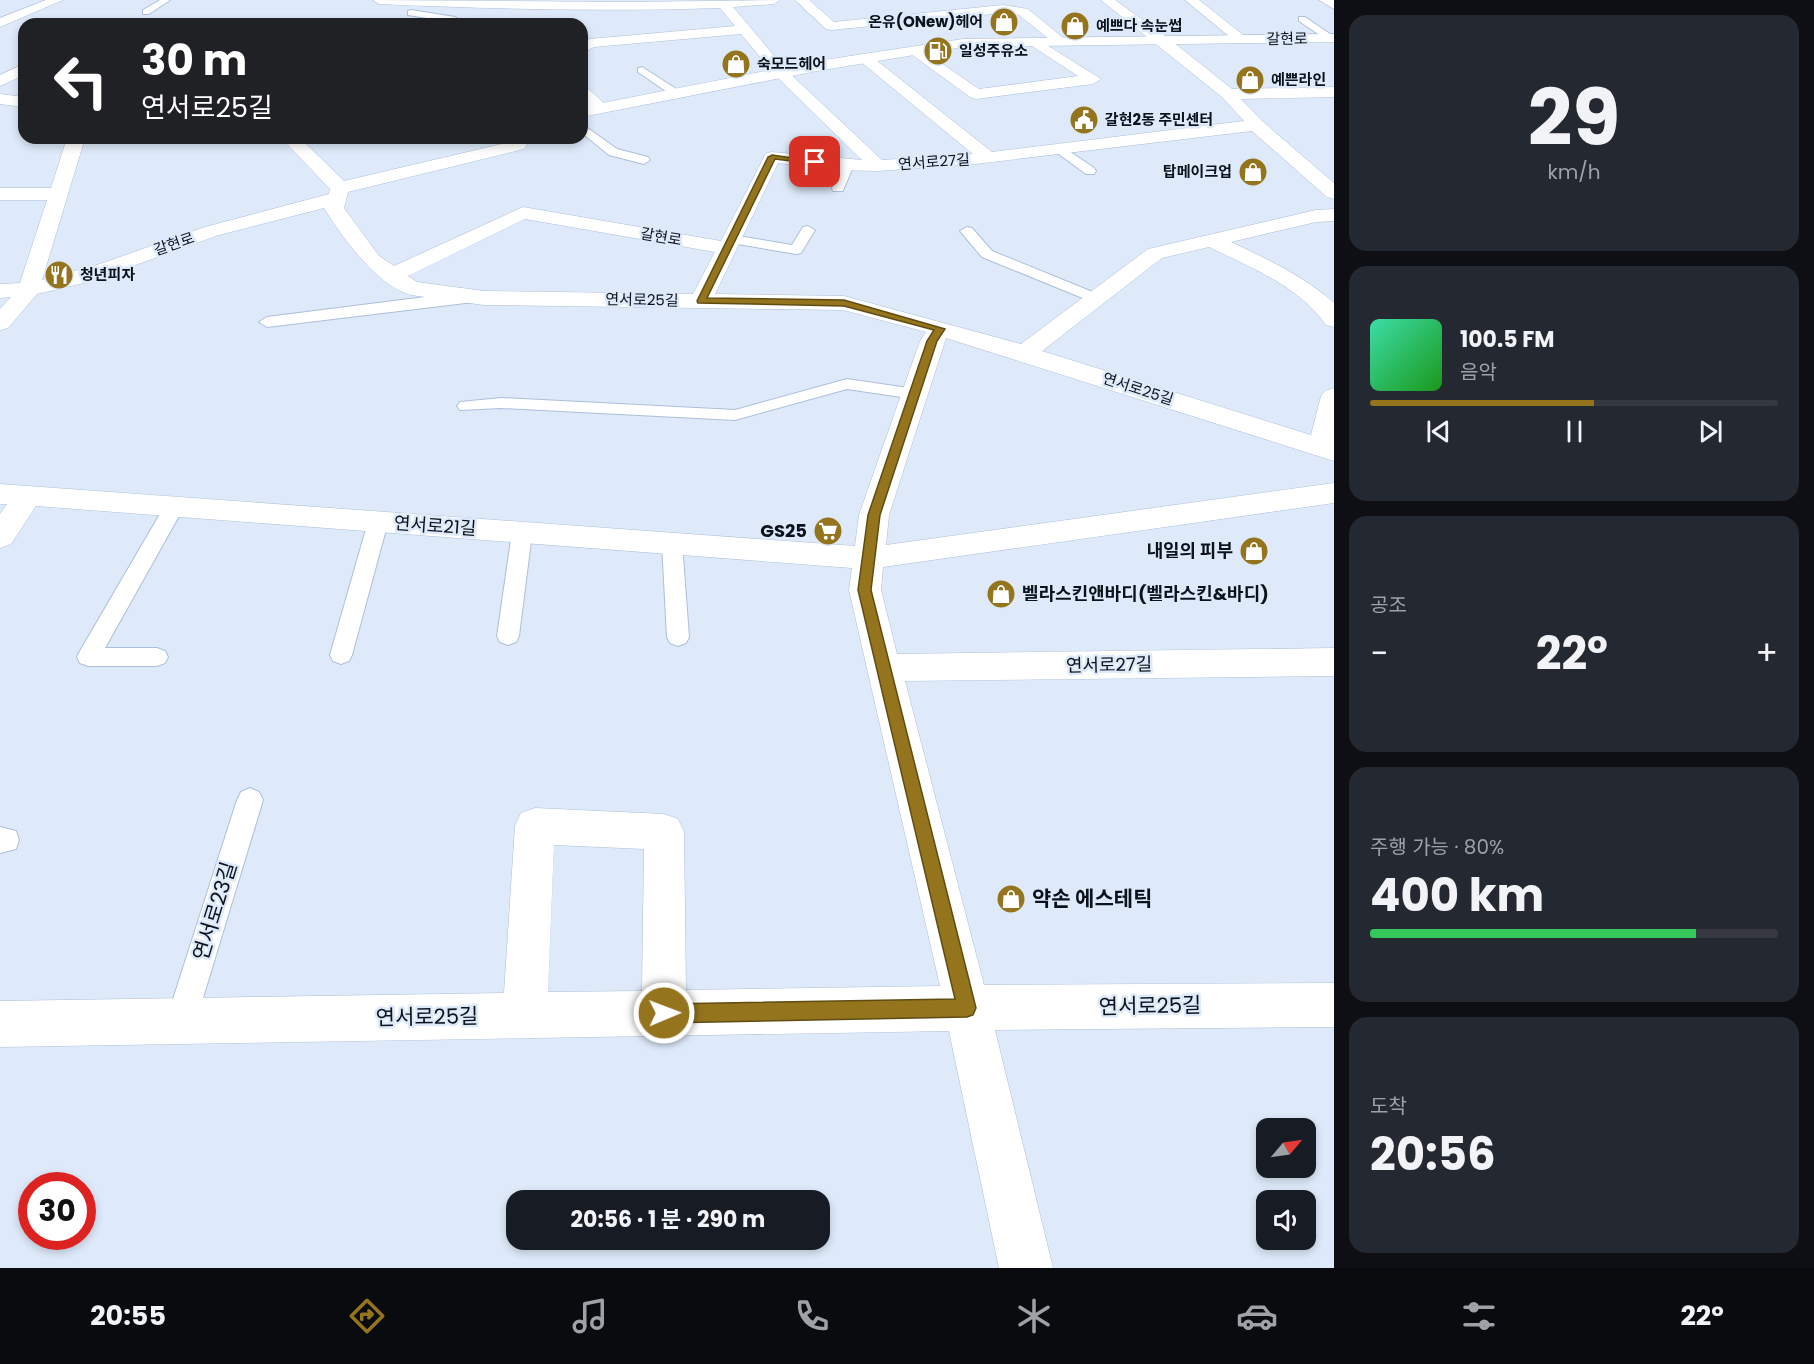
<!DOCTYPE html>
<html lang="ko">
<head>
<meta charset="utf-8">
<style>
  body { margin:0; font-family:Poppins,"Noto Sans KR",sans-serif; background:#242831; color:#f1f3f6; height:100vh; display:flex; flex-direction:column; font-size:22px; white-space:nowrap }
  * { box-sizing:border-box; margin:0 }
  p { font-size:20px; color:#9ea1a6 }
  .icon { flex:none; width:33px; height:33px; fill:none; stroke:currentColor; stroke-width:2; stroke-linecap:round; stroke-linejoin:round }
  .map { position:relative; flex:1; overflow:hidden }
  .sheet { display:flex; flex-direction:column; gap:15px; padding:15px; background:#0d0f14; width:480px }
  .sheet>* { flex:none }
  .banner { position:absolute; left:18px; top:18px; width:570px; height:126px; border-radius:18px; box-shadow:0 3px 9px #0003; background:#202124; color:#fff; overflow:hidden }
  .needle { width:39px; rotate:61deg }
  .buttons { position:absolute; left:1256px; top:1118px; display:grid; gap:12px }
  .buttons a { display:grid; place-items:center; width:60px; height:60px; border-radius:12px; background:#171b24; box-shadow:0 3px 9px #0003; font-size:30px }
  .speed { position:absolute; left:18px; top:1172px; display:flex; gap:12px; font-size:30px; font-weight:700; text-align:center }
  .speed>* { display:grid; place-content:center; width:78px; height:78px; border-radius:50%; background:#171b24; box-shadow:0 3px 9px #0003; line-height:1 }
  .speed .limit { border:9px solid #d22; background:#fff; color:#111 }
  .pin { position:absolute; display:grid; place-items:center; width:51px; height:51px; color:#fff; margin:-26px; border-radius:12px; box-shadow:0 3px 9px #0006 }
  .me { position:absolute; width:66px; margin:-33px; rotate:89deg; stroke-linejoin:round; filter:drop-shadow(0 0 4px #0008) }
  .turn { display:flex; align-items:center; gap:21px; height:126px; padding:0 24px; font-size:27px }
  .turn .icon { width:78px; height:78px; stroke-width:2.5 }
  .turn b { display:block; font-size:42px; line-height:51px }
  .big { font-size:45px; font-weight:700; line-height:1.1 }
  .sheet .widget { flex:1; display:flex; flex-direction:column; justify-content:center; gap:9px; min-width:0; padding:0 21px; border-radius:18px; background:#242831 }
  .sheet .dial { align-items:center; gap:0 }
  .dial b { font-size:78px; line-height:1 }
  .song { display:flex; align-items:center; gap:18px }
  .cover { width:72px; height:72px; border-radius:9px; background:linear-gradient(135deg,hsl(160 70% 55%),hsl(120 70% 35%)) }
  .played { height:6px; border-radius:3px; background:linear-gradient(90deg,#94751d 55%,#363941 55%) }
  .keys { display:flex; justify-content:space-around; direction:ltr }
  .heat { display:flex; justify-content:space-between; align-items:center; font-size:33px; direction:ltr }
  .charge { height:9px; border-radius:4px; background:linear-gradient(90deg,#34c759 80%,#363941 0) }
  .trip { position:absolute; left:506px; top:1190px; width:324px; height:60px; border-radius:18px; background:#171b24; box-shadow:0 3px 9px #0003; font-weight:700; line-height:60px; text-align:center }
  .tab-bar { display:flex; height:96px; justify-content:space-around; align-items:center; background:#090b0e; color:#9ea1a6 }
  .tab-bar .icon { width:42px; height:42px }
  .tab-bar .on { color:#94751d }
  .tab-bar b { font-size:27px; color:#f1f3f6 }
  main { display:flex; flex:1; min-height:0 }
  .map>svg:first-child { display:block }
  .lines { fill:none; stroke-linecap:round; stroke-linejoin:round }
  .lane-casing { stroke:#acbfda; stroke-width:2 }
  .street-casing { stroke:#acbfda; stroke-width:1 }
  .secondary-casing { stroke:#acbfda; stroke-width:1 }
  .lane { fill:#fff; fill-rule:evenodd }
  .street { fill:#fff; fill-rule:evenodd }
  .secondary { fill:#fff; fill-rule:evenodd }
  .route { fill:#94751d; stroke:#604c13; stroke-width:1.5 }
  .labels { text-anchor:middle; stroke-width:5; stroke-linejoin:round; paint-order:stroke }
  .far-poi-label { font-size:15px; font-weight:bold; fill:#0b121b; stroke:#deeafa; text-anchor:start }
  .far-street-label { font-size:15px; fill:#0b121b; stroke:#deeafa }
  .street-label { font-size:18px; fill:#0b121b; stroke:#deeafa }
  .poi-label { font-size:18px; font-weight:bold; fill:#0b121b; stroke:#deeafa; text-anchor:end }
  .near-poi-label { font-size:21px; font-weight:bold; fill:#0b121b; stroke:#deeafa; text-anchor:start }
  .near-street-label { font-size:21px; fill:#0b121b; stroke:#deeafa }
</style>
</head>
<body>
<main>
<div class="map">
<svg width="1334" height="1268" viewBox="0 0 1334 1268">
  <rect width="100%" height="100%" fill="#deeafa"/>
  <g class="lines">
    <!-- lane casing -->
    <g class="lane-casing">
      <g id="lane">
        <path d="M 160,0 L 170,0 L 149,14 L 143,14 L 143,10 Z"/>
        <path d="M 411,10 L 455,17 L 465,24 L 408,15 L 408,11 Z"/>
        <path d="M 1299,17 L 1305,17 L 1333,36 L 1334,39 L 1327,40 L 1299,21 Z"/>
        <path d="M 642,67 L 681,92 L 681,96 L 673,96 L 638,72 L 638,68 Z"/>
        <path d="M 582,124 L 617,149 L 648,157 L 650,160 L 644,164 L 609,155 L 582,133 Z"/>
        <path d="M 1060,145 L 1094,168 L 1096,171 L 1094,174 L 1086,174 L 1056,152 L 1056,146 Z"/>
        <path d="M 848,161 L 854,165 L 844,188 L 843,191 L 833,191 L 832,188 L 842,165 Z"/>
        <path d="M 808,226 L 815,230 L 801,253 L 796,254 L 732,243 L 725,239 L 732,235 L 792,245 L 803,227 Z"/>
        <path d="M 967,227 L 972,228 L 992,251 L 1100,295 L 1103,298 L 1095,303 L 1090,301 L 982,257 L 960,231 Z"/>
        <path d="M 477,293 L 482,295 L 485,298 L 482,301 L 267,327 L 259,322 L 267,317 L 433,296 Z"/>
        <path d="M 847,379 L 915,389 L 921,390 L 924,394 L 921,398 L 915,399 L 847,389 L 735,420 L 501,408 L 460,410 L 457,406 L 460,402 L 501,398 L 735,410 Z"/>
        <path d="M 174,500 L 181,502 L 184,507 L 105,648 L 157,648 L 165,651 L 168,657 L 165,663 L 157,666 L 88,666 L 80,663 L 77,657 L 80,651 L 167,502 Z"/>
        <path d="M 378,515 L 385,517 L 388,522 L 352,655 L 349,661 L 341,664 L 333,661 L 330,655 L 368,522 L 371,517 Z"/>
        <path d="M 522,526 L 529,528 L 532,533 L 519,636 L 516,642 L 508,645 L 500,642 L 497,636 L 512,533 L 515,528 Z"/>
        <path d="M 672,536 L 679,538 L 682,543 L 689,637 L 686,643 L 678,646 L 670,643 L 667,637 L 662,543 L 665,538 Z"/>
        <path d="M 250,788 L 259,792 L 263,800 L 196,1021 L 192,1032 L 181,1036 L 170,1032 L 166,1021 L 237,800 L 241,792 Z"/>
        <path d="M 0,827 L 16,831 L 19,840 L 16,849 L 0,853 Z"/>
      </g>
    </g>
    <!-- street casing -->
    <g class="street-casing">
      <g id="street">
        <path d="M 46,0 L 63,0 L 0,27 L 0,18 Z"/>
        <path d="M 373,0 L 626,2 L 780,0 L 774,4 L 733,7 L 786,70 L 882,160 L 973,154 L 861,62 L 859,59 L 861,56 L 871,56 L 992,152 L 1244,121 L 1222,97 L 1101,0 L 1115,0 L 1168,38 L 1232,89 L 1334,87 L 1334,97 L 1241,99 L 1262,121 L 1334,183 L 1334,199 L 1327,197 L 1252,131 L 975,164 L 878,171 L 837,170 L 778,163 L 715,294 L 844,296 L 1021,344 L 1148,249 L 1316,210 L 1334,209 L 1334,221 L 1316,222 L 1231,242 C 1267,259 1304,276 1334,303 L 1334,327 L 1326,325 C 1299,286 1250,267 1209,247 L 1162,258 L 1042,351 L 1311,435 L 1321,396 L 1325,391 L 1334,388 L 1334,461 L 946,338 L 889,515 L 886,545 L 1334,483 L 1334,503 L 883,567 L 881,590 L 897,654 L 1334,648 L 1334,676 L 905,681 L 984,985 L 1334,983 L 1334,1027 L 995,1030 L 1053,1268 L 999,1268 L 949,1031 L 0,1047 L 0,1001 L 504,993 L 515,826 L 521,813 L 535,808 L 664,814 L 678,819 L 684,832 L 686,990 L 940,986 L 849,590 L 852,568 L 36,506 L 11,544 L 0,548 L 0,514 L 7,504 L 0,504 L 0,484 L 855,546 L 859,515 L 920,341 L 926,332 L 843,310 L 484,305 L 411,295 C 377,286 342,237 324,208 L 219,235 L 88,282 L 37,294 L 8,328 L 0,330 L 0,309 L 11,297 L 0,298 L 0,284 L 20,283 L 47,200 L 0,200 L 0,188 L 51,188 L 67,138 L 85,138 L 42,280 L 100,264 L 205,227 L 329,194 L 330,189 L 288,145 L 291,138 L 309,138 L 306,144 L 344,181 L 506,143 L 502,138 L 521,138 L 527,145 L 524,149 L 348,192 L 344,208 L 379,256 L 394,266 L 523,207 L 721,241 L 766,153 L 772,152 L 862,160 L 776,76 L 741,34 L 594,47 L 582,53 L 582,42 L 590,39 L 735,26 L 720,8 C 606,12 493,9 379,4 ZM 525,219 L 715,252 L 693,294 L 484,291 L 417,282 L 408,276 ZM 554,845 L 644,849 L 642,991 L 548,992 Z"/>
        <path d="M 795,0 L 809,0 L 834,22 L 1003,5 L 1028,9 L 1067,41 L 1065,44 L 1055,44 L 1019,15 L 1003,13 L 831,30 L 826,29 Z"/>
        <path d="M 1185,0 L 1199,0 L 1248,39 L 1246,42 L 1236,42 Z"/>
        <path d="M 1319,0 L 1334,0 L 1334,9 Z"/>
        <path d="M 1034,37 L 1101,79 L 1093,84 L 976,99 L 970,97 L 907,51 L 909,48 L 919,48 L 979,89 L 1078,76 L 1029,44 L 1027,41 Z"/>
        <path d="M 24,64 L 24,75 L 0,86 L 0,75 Z"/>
        <path d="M 582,87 C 592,90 602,101 608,109 L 606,112 L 594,112 L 582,101 Z"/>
      </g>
    </g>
    <!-- secondary casing -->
    <g class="secondary-casing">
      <g id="secondary">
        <path d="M 1334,34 L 1334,42 L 963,47 L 817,71 L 582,117 L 582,107 L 817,61 L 963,39 Z"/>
        <path d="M 0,94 L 24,97 L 24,107 L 0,104 Z"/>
      </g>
    </g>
    <!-- lane -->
    <use href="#lane" class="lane"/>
    <!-- street -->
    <use href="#street" class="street"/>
    <!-- secondary -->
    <use href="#secondary" class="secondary"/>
  </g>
  <!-- route -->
  <path class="route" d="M 772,155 L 819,162 L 815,164 L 775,159 L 707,298 L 844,300 L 945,329 L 937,341 L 880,515 L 871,590 L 976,1008 L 973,1015 L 967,1017 L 664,1023 L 657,1020 L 654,1013 L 657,1007 L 664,1004 L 955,999 L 858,590 L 868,515 L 927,341 L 934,330 L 844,306 L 698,303 L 697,301 L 768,157 Z"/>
  <!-- icons -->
  <defs>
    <g id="shop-disc" transform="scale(1.5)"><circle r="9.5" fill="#94751d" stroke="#deeafa"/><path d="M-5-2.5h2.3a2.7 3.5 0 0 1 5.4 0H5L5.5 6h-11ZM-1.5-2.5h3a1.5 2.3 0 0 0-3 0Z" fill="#fff"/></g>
    <g id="fuel-disc" transform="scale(1.5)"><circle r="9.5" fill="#94751d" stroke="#deeafa"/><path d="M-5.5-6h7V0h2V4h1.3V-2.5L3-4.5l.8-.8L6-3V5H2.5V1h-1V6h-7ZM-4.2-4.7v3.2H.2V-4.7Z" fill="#fff"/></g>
    <g id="civic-disc" transform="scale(1.5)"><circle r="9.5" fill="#94751d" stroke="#deeafa"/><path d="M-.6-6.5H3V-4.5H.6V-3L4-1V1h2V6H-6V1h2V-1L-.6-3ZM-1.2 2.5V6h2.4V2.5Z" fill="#fff"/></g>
    <g id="restaurant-disc" transform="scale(1.5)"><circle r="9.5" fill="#94751d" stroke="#deeafa"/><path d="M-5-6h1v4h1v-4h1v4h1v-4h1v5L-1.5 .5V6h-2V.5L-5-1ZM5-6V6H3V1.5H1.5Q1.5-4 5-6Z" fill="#fff"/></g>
    <g id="supermarket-disc" transform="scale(1.5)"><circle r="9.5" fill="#94751d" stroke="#deeafa"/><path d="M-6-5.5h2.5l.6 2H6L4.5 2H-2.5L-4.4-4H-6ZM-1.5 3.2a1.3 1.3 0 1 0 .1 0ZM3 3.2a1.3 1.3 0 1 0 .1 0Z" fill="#fff"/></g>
  </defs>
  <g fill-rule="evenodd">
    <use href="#shop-disc" x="1004" y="22"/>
    <use href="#shop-disc" x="1075" y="26"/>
    <use href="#fuel-disc" x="938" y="51"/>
    <use href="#shop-disc" x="736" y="64"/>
    <use href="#shop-disc" x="1250" y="80"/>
    <use href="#civic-disc" x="1084" y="120"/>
    <use href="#shop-disc" x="1253" y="172"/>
    <use href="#restaurant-disc" x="59" y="275"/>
    <use href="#supermarket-disc" x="828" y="531"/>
    <use href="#shop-disc" x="1254" y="551"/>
    <use href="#shop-disc" x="1001" y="594"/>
    <use href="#shop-disc" x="1011" y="899"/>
  </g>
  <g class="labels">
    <!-- far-poi labels -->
    <g class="far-poi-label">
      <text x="983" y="27" text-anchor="end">온유(ONew)헤어</text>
      <text x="1096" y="31">예쁘다 속눈썹</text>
      <text x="959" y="56">일성주유소</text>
      <text x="757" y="69">숙모드헤어</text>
      <text x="1271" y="85">예쁜라인</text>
      <text x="1105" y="125">갈현2동 주민센터</text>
      <text x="1232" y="177" text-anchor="end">탑메이크업</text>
      <text x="80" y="280">청년피자</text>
    </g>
    <!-- far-street labels -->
    <g class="far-street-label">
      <text transform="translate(1287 39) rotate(-1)" y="5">갈현로</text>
      <text transform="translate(934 162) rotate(-4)" y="5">연서로27길</text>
      <text transform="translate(661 237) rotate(10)" y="5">갈현로</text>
      <text transform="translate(174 244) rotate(-19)" y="5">갈현로</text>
      <text transform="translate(642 300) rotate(1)" y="5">연서로25길</text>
      <text transform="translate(1138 389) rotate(18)" y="5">연서로25길</text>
    </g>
    <!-- street labels -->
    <g class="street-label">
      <text transform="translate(435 526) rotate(4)" y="6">연서로21길</text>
      <text transform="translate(1109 665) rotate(-1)" y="6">연서로27길</text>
    </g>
    <!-- poi labels -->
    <g class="poi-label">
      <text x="807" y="537">GS25</text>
      <text x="1233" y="557">내일의 피부</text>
      <text x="1022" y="600" text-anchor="start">벨라스킨앤바디(벨라스킨&amp;바디)</text>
    </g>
    <!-- near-poi labels -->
    <g class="near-poi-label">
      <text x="1032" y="906">약손 에스테틱</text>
    </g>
    <!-- near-street labels -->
    <g class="near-street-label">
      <text transform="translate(215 911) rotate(-73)" y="7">연서로23길</text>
      <text transform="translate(1150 1006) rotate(-1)" y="7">연서로25길</text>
      <text transform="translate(427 1017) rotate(-1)" y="7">연서로25길</text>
    </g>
  </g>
</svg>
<div class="buttons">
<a><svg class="needle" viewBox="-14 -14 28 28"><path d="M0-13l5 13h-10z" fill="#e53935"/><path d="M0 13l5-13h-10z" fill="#9ea1a6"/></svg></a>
<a><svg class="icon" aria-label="sound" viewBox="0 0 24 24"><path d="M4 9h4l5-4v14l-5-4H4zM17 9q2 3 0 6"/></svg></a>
</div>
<div class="speed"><div class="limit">30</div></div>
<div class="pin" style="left:815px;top:162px;background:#d93025"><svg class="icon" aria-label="arrive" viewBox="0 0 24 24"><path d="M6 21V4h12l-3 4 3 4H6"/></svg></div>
<svg class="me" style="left:664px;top:1013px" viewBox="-20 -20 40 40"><circle r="17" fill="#94751d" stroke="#fff" stroke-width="3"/><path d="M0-11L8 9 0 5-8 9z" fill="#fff"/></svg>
<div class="trip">20:56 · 1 분 · 290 m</div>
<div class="banner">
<div class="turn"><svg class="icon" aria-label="left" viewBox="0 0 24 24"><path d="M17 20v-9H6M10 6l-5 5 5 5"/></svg><div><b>30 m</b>연서로25길</div></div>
</div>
</div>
<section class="sheet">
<div class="widget dial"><b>29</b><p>km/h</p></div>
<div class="widget">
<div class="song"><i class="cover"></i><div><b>100.5 FM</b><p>음악</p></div></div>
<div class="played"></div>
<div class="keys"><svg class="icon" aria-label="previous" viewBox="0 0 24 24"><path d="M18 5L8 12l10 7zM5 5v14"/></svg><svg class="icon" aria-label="pause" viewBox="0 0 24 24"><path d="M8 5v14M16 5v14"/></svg><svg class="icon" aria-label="next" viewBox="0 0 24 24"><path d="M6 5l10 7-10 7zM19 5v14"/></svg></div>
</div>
<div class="widget"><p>공조</p>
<div class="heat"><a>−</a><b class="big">22°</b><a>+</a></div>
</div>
<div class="widget"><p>주행 가능 · 80%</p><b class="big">400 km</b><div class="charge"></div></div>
<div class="widget"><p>도착</p><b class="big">20:56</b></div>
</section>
</main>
<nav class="tab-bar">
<b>20:55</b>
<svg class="icon on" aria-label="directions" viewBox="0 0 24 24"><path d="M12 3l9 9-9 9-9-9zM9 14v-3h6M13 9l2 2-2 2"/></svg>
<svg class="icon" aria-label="music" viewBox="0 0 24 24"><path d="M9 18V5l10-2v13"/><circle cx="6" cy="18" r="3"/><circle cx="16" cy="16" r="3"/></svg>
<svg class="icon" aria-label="phone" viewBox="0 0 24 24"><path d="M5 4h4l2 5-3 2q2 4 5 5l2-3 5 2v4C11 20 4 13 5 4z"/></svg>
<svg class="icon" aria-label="climate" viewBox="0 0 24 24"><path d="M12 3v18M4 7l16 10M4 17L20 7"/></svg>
<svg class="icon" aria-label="car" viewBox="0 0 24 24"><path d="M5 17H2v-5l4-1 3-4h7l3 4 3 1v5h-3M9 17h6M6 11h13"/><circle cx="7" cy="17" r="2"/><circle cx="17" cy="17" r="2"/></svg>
<svg class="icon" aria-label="filters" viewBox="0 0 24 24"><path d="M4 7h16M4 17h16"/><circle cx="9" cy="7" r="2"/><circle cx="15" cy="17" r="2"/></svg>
<b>22°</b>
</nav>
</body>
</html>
